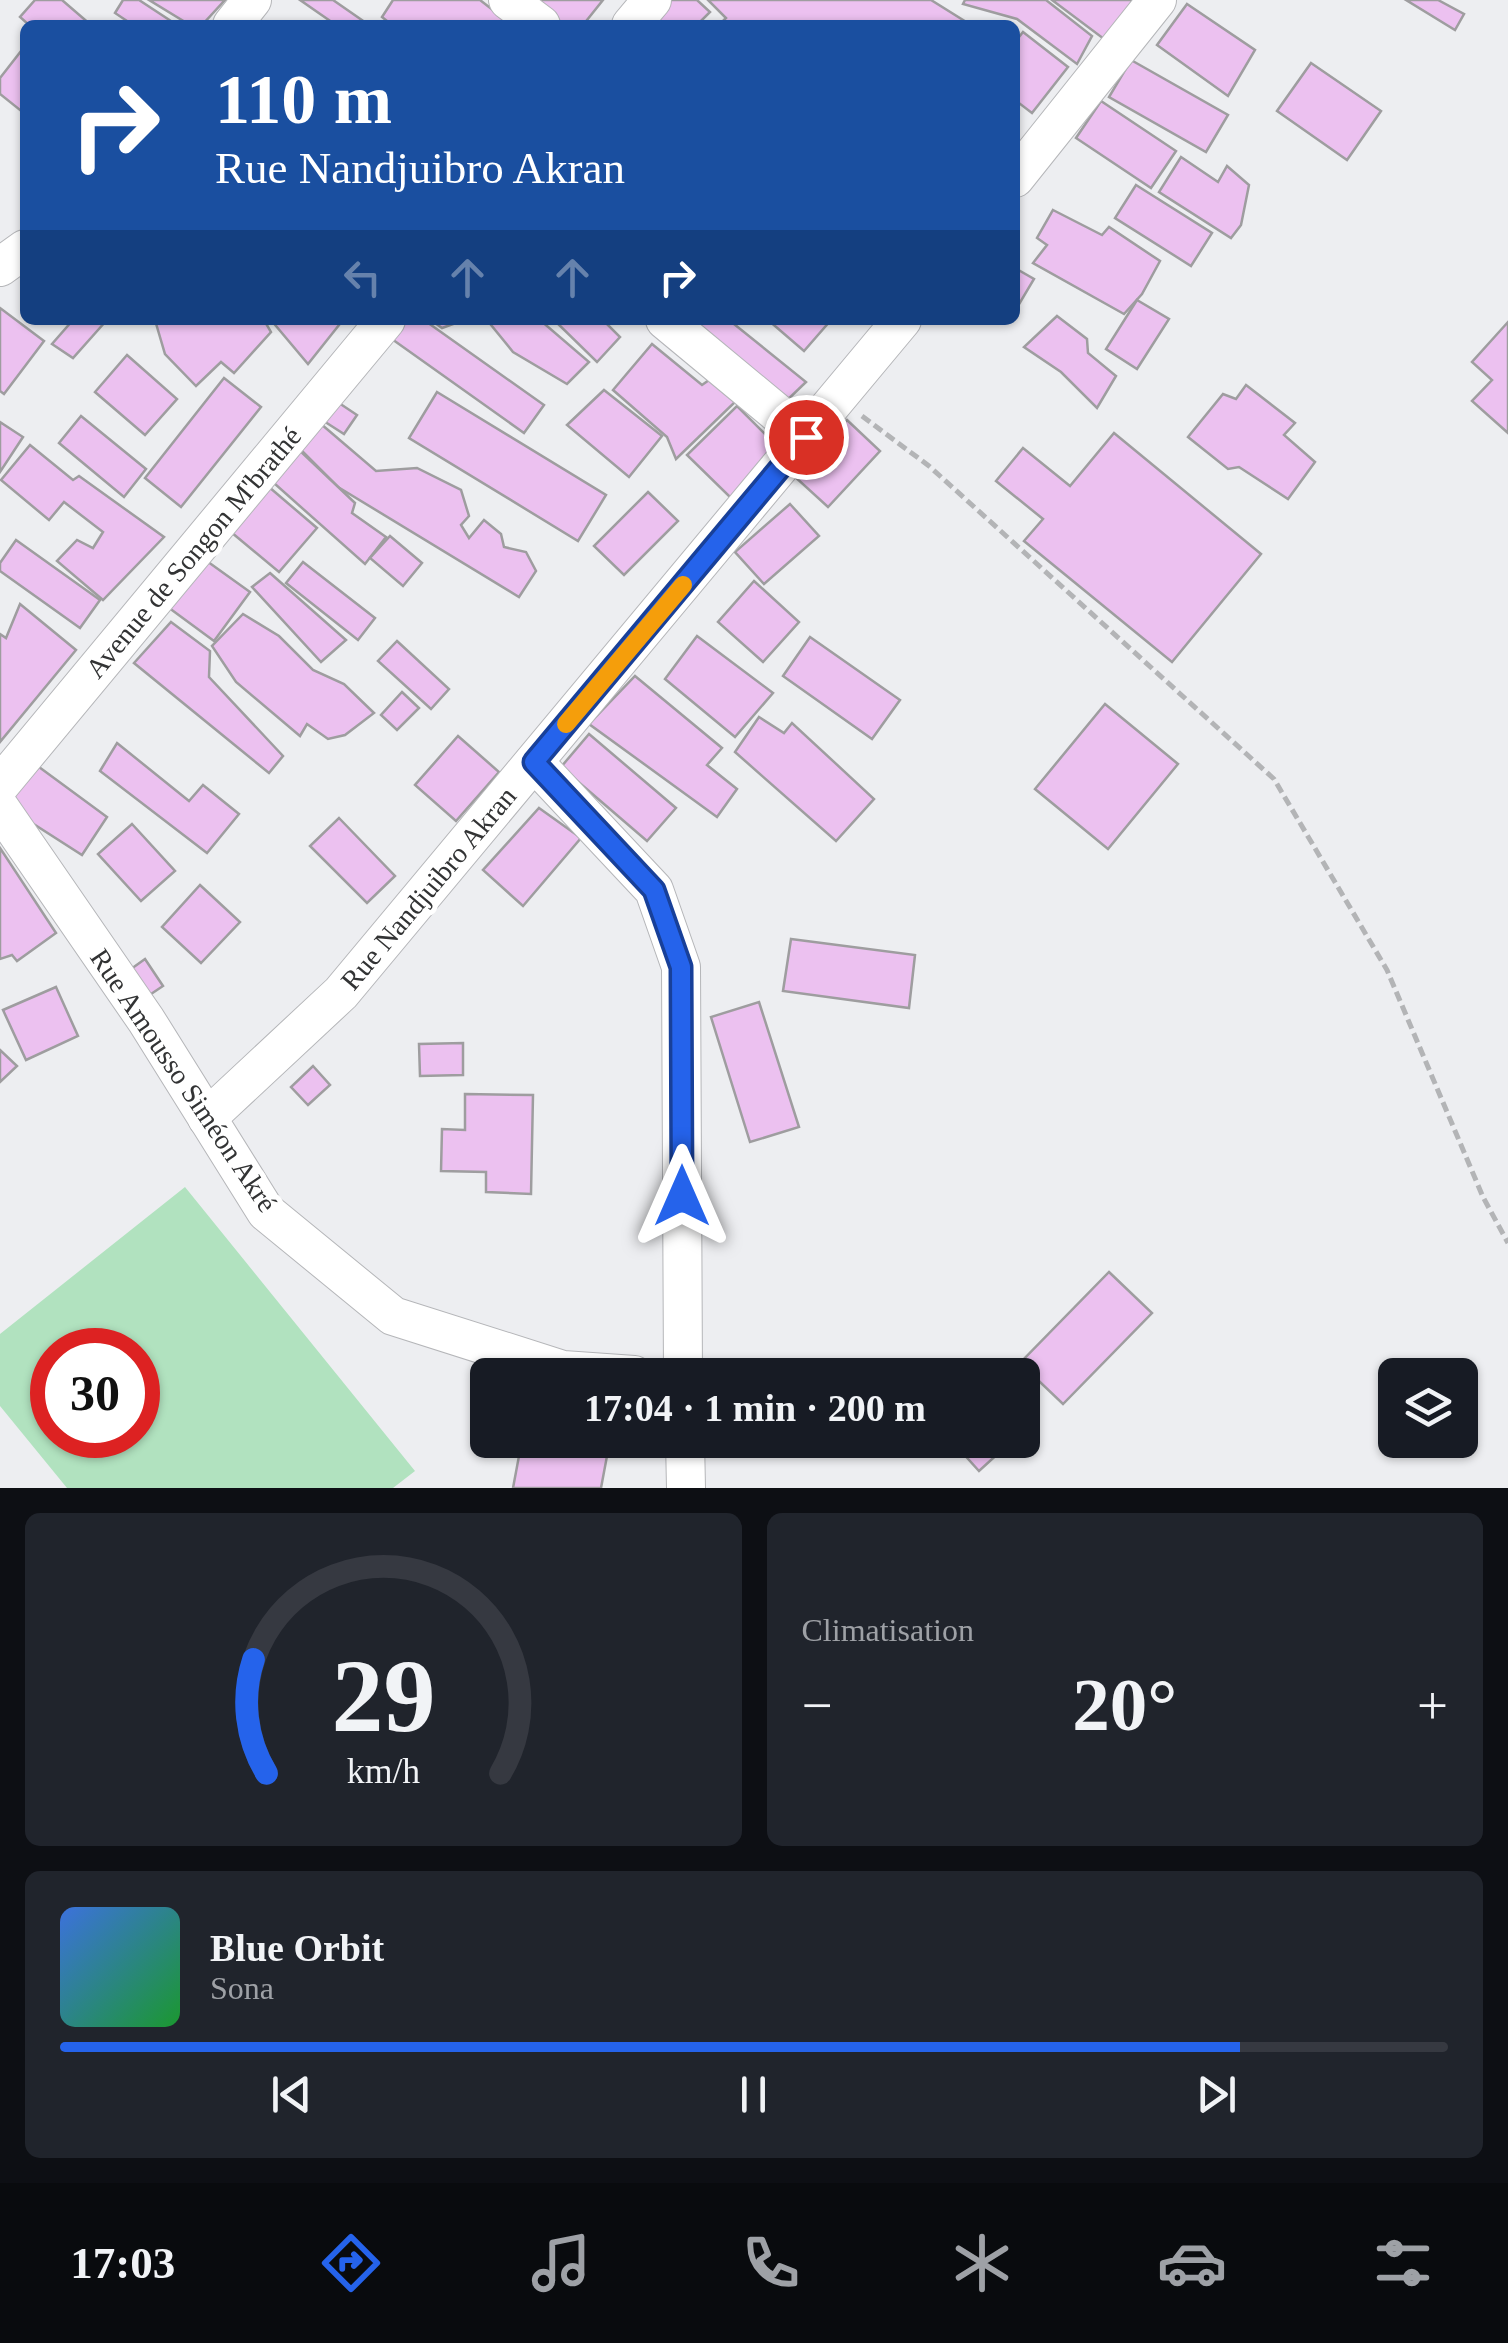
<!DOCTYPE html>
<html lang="fr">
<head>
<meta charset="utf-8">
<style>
  body { margin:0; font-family:Georgia,serif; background:#20242c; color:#f1f3f6; height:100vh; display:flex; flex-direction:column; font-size:38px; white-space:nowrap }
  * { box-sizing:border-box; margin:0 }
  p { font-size:32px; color:#9ea1a6 }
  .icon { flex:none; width:55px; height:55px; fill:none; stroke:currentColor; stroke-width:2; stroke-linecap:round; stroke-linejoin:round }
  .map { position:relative; height:1488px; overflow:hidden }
  .panel { display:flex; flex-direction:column; gap:25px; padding:25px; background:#0d0f14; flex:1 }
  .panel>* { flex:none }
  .banner { position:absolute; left:20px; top:20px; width:1000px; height:305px; border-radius:15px; box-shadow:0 2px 8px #0004; background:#1a4fa0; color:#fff; overflow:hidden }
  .fabs { position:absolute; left:1378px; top:1358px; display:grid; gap:20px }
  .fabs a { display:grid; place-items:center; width:100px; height:100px; border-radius:15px; background:#171b24; box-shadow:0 2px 8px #0004; font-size:50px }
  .speed { position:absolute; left:30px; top:1328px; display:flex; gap:20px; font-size:50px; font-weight:700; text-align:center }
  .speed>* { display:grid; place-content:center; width:130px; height:130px; border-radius:50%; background:#171b24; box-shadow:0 2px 8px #0004; line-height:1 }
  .speed .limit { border:15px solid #d22; background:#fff; color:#111 }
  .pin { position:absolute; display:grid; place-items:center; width:85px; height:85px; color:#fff; margin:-42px; border:5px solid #fff; border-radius:50%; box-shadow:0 2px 10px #0007 }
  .me { position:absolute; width:110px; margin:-55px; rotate:0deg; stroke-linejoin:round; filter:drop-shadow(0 0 8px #0008) }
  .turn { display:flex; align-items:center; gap:35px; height:210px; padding:0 30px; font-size:45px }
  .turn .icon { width:130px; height:130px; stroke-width:2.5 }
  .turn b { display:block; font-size:70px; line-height:85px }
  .lanes { display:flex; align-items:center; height:95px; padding:0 30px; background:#0003; justify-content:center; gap:50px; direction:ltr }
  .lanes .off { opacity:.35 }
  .big { font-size:75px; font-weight:700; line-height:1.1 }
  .panel .tile { flex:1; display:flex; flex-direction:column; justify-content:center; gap:15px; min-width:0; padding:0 35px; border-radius:15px; background:#20242c }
  .panel .dial { align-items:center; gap:0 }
  .dial svg { height:260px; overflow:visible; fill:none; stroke:#363941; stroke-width:7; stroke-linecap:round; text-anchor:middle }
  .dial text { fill:#f1f3f6; stroke:none }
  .song { display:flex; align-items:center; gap:30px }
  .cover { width:120px; height:120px; border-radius:15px; background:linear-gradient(135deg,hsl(220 70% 55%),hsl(130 70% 35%)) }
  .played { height:10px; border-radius:5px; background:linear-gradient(90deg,#2563eb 85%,#363941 85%) }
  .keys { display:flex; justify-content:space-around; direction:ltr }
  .heat { display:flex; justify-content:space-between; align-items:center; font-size:55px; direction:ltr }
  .panel .tiles { flex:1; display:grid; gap:25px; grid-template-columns:1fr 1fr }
  .tile:last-child { grid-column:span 2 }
  .trip { position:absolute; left:470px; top:1358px; width:570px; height:100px; border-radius:15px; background:#171b24; box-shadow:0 2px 8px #0004; font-weight:700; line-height:100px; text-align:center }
  .dock { display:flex; height:160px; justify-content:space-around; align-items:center; background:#090b0e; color:#9ea1a6 }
  .dock .icon { width:70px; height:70px }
  .dock .current { color:#2563eb }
  .dock b { font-size:45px; color:#f1f3f6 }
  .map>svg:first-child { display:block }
  .green { fill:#b1e2bf; fill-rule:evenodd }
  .building { fill:#ecc1f0; stroke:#9e9d9f; stroke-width:2.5 }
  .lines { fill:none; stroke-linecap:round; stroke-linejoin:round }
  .minor-casing { stroke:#b5b6b9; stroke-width:40 }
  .path { stroke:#b3b4b6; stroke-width:5; stroke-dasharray:10 5; stroke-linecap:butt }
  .minor { stroke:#fff; stroke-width:38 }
  .route-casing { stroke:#184099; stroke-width:25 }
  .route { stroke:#2563eb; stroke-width:18 }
  .slow { stroke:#f59e0b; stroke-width:18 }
  .labels { text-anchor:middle; stroke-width:10; stroke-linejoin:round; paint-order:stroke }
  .street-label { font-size:28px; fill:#323334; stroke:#fff }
</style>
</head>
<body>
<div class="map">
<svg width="1508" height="1488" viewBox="0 0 1508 1488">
  <rect width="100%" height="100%" fill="#edeef1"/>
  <!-- green -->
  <path class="green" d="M 185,1187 L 415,1471 L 393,1488 L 67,1488 L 0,1406 L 0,1334 ZM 52,1350 L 138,1350 L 138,1435 L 52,1435 Z"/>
  <!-- building -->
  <g class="building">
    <path d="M 35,0 L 62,0 L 91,25 L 29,25 L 20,17 Z"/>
    <path d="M 123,0 L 139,0 L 177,25 L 133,25 L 115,13 Z"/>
    <path d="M 149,0 L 225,0 L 202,25 L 190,25 Z"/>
    <path d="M 300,0 L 333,0 L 369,25 L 336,25 Z"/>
    <path d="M 393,0 L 480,0 L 512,25 L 392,25 L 382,17 Z"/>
    <path d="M 516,0 L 603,0 L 583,25 L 552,25 Z"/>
    <path d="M 670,0 L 697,0 L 710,12 L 697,25 L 645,25 Z"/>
    <path d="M 708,0 L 931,0 L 971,25 L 719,25 L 726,18 Z"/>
    <path d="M 965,0 L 1046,0 L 1092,36 L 1077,64 L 1017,19 L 963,4 Z"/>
    <path d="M 1052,0 L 1131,0 L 1136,13 L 1104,39 Z"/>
    <path d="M 1406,0 L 1438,0 L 1464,14 L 1455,30 Z"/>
    <path d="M 1187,4 L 1255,50 L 1228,96 L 1157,45 Z"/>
    <path d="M 1023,32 L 1068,67 L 1032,113 L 1015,100 L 1015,42 Z"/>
    <path d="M 25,46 L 25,114 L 0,94 L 0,78 Z"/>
    <path d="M 1131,60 L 1228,115 L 1206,152 L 1109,97 Z"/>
    <path d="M 1311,63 L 1381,111 L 1347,160 L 1277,111 Z"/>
    <path d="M 1101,101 L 1176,151 L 1151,188 L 1076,138 Z"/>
    <path d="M 1181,157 L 1218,182 L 1227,166 L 1249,185 L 1241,225 L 1231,238 L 1159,192 Z"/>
    <path d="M 1136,185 L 1212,233 L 1191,266 L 1115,218 Z"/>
    <path d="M 1053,210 L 1102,235 L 1109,227 L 1160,261 L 1142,294 L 1124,314 L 1033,263 L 1047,245 L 1037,238 Z"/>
    <path d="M 1015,268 L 1034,279 L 1015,311 Z"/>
    <path d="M 1137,300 L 1169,319 L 1137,369 L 1106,349 Z"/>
    <path d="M 0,308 L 44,341 L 4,394 L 0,391 Z"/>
    <path d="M 1057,316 L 1087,339 L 1088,353 L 1116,376 L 1097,408 L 1061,372 L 1024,347 Z"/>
    <path d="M 73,320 L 106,321 L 73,358 L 52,344 Z"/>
    <path d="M 155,320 L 264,320 L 271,332 L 234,373 L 221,362 L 196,386 L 165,354 Z"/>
    <path d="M 271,320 L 343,320 L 308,364 Z"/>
    <path d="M 391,320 L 424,320 L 544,405 L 524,433 L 382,332 Z"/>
    <path d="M 431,320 L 464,320 L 442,328 Z"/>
    <path d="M 487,320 L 540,320 L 589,362 L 567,384 L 513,352 Z"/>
    <path d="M 554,320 L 603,320 L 620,337 L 597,362 Z"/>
    <path d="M 694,320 L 729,320 L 806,382 L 779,408 Z"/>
    <path d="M 768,320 L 831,320 L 804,351 Z"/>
    <path d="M 1508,322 L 1508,433 L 1472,401 L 1492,380 L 1472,362 Z"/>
    <path d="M 652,344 L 702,385 L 712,378 L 735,402 L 676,459 L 667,437 L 613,390 Z"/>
    <path d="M 127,355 L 177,399 L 145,435 L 95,392 Z"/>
    <path d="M 224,378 L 261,407 L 181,507 L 145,478 Z"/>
    <path d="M 1246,385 L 1295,423 L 1284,435 L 1315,462 L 1288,499 L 1239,467 L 1228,469 L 1188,437 L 1223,394 L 1236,399 Z"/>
    <path d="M 604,390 L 662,436 L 629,477 L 567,425 Z"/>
    <path d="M 437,392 L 606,495 L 578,541 L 409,438 Z"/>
    <path d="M 333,399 L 357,415 L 344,434 L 319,418 Z"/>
    <path d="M 737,406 L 780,449 L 731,498 L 687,455 Z"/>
    <path d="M 81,416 L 146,469 L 124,497 L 59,443 Z"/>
    <path d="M 314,418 L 376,471 L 417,468 L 461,490 L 469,516 L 461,525 L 469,538 L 484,520 L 501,534 L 504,547 L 526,552 L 536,571 L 519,597 L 338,487 L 294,443 Z"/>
    <path d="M 847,420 L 880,451 L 828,507 L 794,476 Z"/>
    <path d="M 0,422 L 23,437 L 0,472 Z"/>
    <path d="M 1114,433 L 1261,554 L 1172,662 L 1024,541 L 1043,519 L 996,481 L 1023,448 L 1070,486 Z"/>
    <path d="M 30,445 L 73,480 L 79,476 L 164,537 L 103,600 L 57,561 L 77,540 L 93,548 L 103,532 L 64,502 L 49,520 L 1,480 Z"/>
    <path d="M 295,446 L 355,503 L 352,513 L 386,537 L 365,564 L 266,476 Z"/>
    <path d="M 269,487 L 317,528 L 279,572 L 231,532 Z"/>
    <path d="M 648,492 L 678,521 L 624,575 L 594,546 Z"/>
    <path d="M 790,504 L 819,536 L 764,584 L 735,552 Z"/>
    <path d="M 390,536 L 422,563 L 403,586 L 370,558 Z"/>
    <path d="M 16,540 L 100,600 L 80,628 L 0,571 L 0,563 Z"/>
    <path d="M 197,554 L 250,592 L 214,641 L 161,602 Z"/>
    <path d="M 303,562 L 375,618 L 358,640 L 286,583 Z"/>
    <path d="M 270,573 L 346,640 L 321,662 L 252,587 Z"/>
    <path d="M 754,581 L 799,622 L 763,662 L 718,622 Z"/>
    <path d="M 20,604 L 76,650 L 0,742 L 0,634 L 6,638 Z"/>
    <path d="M 243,614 L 279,636 L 313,670 L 344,684 L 374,713 L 345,735 L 328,739 L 307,724 L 300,736 L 236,682 L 212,646 Z"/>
    <path d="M 171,622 L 210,651 L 209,677 L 283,756 L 269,773 L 134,663 Z"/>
    <path d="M 697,636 L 773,693 L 735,737 L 665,679 Z"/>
    <path d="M 810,637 L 900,700 L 872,739 L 783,676 Z"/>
    <path d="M 397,641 L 449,689 L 431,709 L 378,661 Z"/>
    <path d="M 635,676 L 722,748 L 707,765 L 737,789 L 717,817 L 589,724 Z"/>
    <path d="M 402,692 L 419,708 L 397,730 L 381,715 Z"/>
    <path d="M 1105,704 L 1178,764 L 1108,849 L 1035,789 Z"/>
    <path d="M 759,717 L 784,733 L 792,723 L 874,799 L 836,841 L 735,752 Z"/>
    <path d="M 589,734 L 676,808 L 647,841 L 561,767 Z"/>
    <path d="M 458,736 L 499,772 L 456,821 L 415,785 Z"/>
    <path d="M 117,743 L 189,801 L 203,785 L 239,814 L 207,853 L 100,771 Z"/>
    <path d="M 39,767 L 107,817 L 82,855 L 4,805 Z"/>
    <path d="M 539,808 L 581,838 L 523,906 L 483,870 Z"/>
    <path d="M 339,818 L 395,876 L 367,903 L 310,846 Z"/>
    <path d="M 132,824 L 175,871 L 141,901 L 98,854 Z"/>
    <path d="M 0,848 L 56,933 L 17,961 L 12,955 L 0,959 Z"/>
    <path d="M 200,885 L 240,922 L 201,963 L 162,927 Z"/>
    <path d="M 791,939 L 915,955 L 909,1008 L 783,991 Z"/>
    <path d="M 145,959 L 163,986 L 142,1000 L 124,974 Z"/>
    <path d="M 56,987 L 78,1036 L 26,1060 L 3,1010 Z"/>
    <path d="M 759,1002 L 799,1127 L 750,1142 L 711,1017 Z"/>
    <path d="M 463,1043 L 463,1075 L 420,1076 L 419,1044 Z"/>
    <path d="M 0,1050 L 17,1066 L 0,1082 Z"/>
    <path d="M 313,1066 L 330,1085 L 308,1105 L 291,1087 Z"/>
    <path d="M 465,1094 L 533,1095 L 531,1194 L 486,1192 L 486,1172 L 441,1171 L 442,1129 L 465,1130 Z"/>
    <path d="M 1109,1272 L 1152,1313 L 1063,1404 L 1020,1363 Z"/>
    <path d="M 751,1360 L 812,1375 L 747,1375 Z"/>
    <path d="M 522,1440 L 610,1440 L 601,1488 L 513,1488 Z"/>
    <path d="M 951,1440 L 1013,1440 L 979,1471 Z"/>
  </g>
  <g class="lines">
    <!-- minor casing -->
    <g class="minor-casing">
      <g id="minor">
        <path d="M 508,0 L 541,25"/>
        <path d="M 232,25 L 252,0"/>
        <path d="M 631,25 L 652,0"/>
        <path d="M 1015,178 L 1157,0"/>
        <path d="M 0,267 L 25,249"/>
        <path d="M 665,320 L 806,437"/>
        <path d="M 534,762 L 654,890 L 681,967 L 683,1375"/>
        <path d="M 0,785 L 386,320"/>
        <path d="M 0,808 L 146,1020 L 266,1212 L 393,1316 L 563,1370 L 634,1375"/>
        <path d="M 207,1118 L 341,993 L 902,320"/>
        <path d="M 685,1440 L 686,1488"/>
      </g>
    </g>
    <!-- path -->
    <path class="path" d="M 862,416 L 929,466 L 1274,779 L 1387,970 L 1483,1197 L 1508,1243"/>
    <!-- minor -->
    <use href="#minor" class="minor"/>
  </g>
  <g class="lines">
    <!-- route casing -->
    <g class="route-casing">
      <path id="route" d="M 682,1196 L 681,967 L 654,890 L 534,762 L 806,437"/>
    </g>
    <!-- route -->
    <use href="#route" class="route"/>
    <!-- slow -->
    <path class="slow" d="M 566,724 L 683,585"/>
  </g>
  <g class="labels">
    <!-- street labels -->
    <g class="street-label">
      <text transform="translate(193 552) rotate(-50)" y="10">Avenue de Songon M'brathé</text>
      <text transform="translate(428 888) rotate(-50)" y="10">Rue Nandjuibro Akran</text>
      <text transform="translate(184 1080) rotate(56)" y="10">Rue Amousso Siméon Akré</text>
    </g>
  </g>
</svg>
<div class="fabs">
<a><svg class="icon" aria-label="layers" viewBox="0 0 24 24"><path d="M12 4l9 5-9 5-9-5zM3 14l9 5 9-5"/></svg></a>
</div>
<div class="speed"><div class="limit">30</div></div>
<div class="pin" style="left:806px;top:437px;background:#d93025"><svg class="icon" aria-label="arrive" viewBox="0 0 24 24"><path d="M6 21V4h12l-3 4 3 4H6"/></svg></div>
<svg class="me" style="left:682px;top:1196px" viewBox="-20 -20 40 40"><path d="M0-17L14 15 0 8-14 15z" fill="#2563eb" stroke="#fff" stroke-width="4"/></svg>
<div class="trip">17:04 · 1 min · 200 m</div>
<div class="banner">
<div class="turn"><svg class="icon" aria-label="right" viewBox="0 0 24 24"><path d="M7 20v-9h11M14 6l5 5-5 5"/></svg><div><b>110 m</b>Rue Nandjuibro Akran</div></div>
<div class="lanes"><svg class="icon off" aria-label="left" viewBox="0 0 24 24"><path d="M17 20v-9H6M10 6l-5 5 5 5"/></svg><svg class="icon off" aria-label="ahead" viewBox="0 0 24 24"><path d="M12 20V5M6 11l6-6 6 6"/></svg><svg class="icon off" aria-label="ahead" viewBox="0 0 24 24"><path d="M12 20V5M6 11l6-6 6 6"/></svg><svg class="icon" aria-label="right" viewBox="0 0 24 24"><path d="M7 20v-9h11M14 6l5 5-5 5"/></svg></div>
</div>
</div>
<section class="panel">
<div class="tiles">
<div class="tile dial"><svg viewBox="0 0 100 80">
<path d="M14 69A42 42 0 1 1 86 69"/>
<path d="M14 69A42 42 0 0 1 10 34" stroke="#2563eb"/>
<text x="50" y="56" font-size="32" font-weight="700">29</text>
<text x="50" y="72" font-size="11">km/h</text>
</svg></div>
<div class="tile"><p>Climatisation</p>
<div class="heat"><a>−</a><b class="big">20°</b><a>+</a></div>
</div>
<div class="tile">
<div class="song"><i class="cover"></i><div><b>Blue Orbit</b><p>Sona</p></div></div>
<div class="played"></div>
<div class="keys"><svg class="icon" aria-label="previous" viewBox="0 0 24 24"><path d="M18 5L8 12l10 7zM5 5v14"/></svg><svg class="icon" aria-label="pause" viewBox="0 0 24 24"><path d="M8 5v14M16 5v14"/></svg><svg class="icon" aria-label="next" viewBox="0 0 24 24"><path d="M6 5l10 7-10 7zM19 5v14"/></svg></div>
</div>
</div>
</section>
<nav class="dock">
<b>17:03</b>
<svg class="icon current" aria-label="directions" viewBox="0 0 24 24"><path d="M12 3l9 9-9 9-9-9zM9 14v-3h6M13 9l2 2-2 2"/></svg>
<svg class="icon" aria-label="music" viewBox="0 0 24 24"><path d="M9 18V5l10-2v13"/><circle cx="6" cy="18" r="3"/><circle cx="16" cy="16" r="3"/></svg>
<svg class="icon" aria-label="phone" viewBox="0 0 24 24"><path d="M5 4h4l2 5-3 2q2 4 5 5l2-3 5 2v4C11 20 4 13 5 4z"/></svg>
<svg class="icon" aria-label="climate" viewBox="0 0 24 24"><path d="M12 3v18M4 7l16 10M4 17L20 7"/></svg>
<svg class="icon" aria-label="car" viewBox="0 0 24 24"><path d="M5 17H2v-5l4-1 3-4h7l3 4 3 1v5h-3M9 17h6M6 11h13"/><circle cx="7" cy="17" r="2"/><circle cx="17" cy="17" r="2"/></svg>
<svg class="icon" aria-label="filters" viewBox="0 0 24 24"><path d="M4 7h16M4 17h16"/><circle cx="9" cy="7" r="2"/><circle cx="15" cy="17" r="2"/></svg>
</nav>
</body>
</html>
